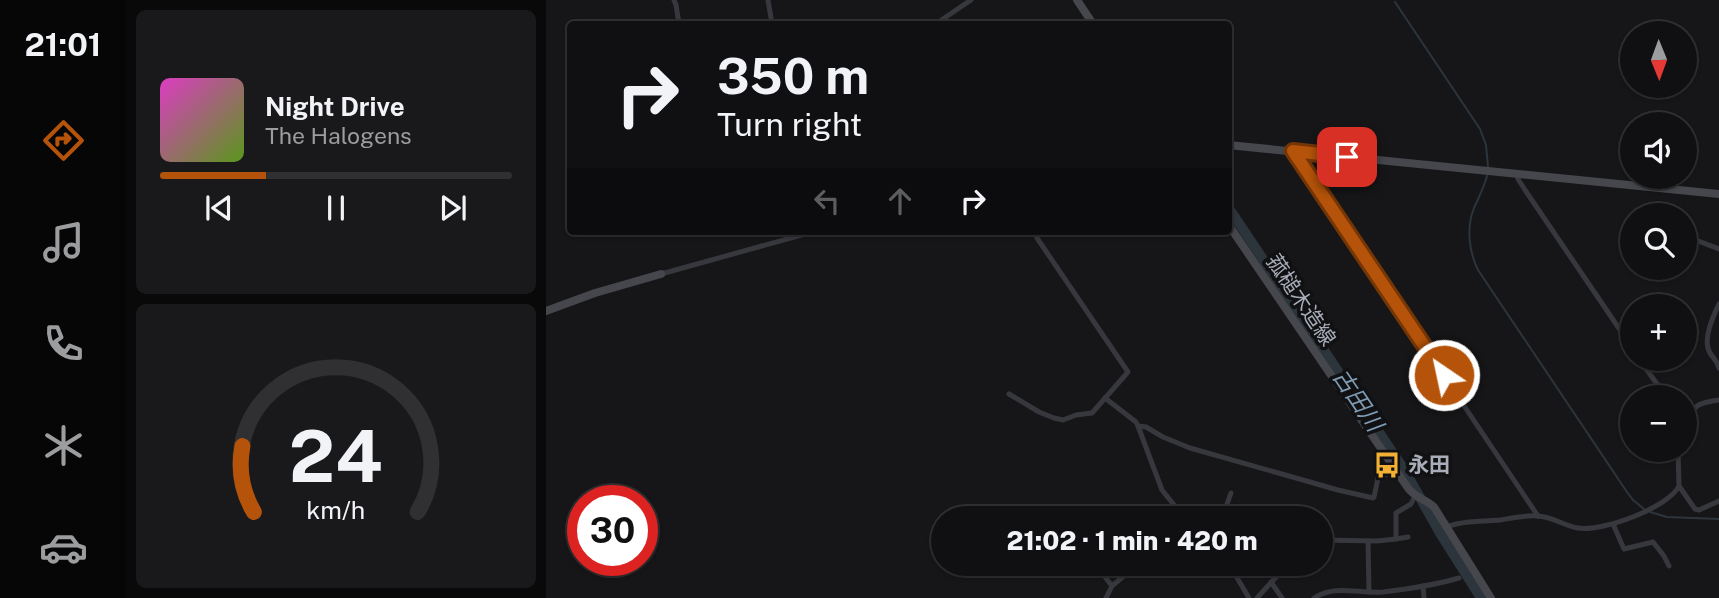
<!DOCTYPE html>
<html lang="en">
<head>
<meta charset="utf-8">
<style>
  body { margin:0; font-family:"Public Sans","Noto Sans JP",sans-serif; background:#19191b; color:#f1f3f6; height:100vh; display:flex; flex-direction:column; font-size:26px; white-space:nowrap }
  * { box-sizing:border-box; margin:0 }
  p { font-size:23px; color:#9c9d9f }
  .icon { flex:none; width:38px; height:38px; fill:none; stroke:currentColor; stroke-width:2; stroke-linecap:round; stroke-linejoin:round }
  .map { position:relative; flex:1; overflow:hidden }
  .panel { display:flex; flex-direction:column; gap:10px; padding:10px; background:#09090a; width:420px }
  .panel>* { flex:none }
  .guide { position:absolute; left:21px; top:21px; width:665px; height:214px; border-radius:7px; box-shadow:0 2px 5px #0004,0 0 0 2px #303032; background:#101012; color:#f1f3f6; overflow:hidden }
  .needle { width:46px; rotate:179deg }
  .fabs { position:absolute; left:1074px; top:21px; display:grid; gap:14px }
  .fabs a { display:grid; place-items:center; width:77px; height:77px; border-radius:50%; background:#101012; box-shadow:0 2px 5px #0004,0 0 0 2px #303032; font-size:35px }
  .speed { position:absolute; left:21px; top:485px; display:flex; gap:14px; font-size:35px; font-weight:700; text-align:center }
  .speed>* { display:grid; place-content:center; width:91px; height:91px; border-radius:50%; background:#101012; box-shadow:0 2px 5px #0004,0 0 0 2px #303032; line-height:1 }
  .speed .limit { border:10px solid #d22; background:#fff; color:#111 }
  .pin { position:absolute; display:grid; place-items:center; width:60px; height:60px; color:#fff; margin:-30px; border-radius:14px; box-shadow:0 4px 10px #0006 }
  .me { position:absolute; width:77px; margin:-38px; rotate:326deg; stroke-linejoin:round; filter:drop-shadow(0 0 5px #0008) }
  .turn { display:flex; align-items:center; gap:24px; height:147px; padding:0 35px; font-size:32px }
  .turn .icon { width:91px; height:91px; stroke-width:2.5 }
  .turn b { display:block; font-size:49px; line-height:60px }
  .lanes { display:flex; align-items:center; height:66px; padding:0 35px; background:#0003; justify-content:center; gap:35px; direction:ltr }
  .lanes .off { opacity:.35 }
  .panel .card { flex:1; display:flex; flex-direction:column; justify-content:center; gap:10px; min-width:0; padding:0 24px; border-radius:10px; background:#19191b }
  .panel .dial { align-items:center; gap:0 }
  .dial svg { height:182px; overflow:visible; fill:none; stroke:#303032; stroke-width:7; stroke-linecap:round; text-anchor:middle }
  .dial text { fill:#f1f3f6; stroke:none }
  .song { display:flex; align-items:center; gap:21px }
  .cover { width:84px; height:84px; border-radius:10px; background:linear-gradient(135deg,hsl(310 70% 55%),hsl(90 70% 35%)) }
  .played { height:7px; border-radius:4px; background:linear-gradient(90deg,#b45309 30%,#303032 30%) }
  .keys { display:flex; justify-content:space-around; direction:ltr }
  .trip { position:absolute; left:385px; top:506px; width:402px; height:70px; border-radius:35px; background:#101012; box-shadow:0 2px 5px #0004,0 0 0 2px #303032; font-weight:800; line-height:70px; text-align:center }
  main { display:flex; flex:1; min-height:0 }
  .tabs { display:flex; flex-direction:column; width:126px; justify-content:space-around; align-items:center; background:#060607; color:#9c9d9f }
  .tabs .icon { width:49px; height:49px }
  .tabs .active { color:#b45309 }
  .tabs b { font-size:32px; color:#f1f3f6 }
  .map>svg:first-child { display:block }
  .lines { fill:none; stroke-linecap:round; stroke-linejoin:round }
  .stream { stroke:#2c353c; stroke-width:2 }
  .river { stroke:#2c353c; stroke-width:10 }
  .street { stroke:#37383d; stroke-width:5 }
  .secondary { stroke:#45474d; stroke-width:8 }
  .route-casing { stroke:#753606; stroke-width:18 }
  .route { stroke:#b45309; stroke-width:12 }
  .labels { text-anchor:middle; stroke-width:7; stroke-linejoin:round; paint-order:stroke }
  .street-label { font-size:21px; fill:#a8adb8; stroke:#111113 }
  .poi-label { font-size:21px; font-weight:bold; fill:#a8adb8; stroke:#111113; text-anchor:start }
  .water-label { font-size:23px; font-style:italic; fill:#7f9bb3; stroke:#111113 }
</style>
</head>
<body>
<main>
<nav class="tabs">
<b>21:01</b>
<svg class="icon active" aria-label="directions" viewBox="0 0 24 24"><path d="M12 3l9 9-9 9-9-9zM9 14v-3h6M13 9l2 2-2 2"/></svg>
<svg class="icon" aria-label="music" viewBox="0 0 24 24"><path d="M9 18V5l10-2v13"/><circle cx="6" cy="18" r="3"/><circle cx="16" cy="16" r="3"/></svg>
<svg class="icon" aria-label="phone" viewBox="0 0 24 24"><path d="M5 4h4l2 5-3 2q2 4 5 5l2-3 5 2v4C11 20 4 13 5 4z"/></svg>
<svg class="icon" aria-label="climate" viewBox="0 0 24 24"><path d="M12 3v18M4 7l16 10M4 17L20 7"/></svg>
<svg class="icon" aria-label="car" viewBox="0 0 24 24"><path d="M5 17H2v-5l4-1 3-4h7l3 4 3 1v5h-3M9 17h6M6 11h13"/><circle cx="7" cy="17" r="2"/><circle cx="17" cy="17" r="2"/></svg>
</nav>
<section class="panel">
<div class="card">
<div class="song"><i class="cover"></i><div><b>Night Drive</b><p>The Halogens</p></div></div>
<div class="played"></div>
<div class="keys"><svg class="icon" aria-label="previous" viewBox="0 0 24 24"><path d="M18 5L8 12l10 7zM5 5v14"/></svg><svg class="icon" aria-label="pause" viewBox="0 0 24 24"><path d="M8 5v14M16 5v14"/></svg><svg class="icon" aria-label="next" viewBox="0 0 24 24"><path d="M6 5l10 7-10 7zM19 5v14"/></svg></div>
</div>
<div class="card dial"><svg viewBox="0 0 100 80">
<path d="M14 69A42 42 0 1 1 86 69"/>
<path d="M14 69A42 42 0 0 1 9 40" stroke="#b45309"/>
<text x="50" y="56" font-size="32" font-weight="700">24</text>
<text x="50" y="72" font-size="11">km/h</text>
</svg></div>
</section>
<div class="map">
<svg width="1173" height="598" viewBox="0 0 1173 598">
  <rect width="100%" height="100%" fill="#161618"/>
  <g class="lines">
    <!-- stream -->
    <g class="stream">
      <path d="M 849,2 L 934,129 L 940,145 L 942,167"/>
      <path d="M 941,176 C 938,187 933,197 928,208 C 920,228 923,251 932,270 L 1081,492 L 1087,500 L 1098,509"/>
      <path d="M 1104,512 L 1121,517 L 1173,519"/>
    </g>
    <!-- river -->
    <path class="river" d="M 682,207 L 859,471 L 894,533 L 935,598"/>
    <!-- street -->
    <g class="street">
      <path d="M 128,0 L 130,5 L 133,24"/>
      <path d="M 222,0 L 226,24"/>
      <path d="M 387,24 L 394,21 L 425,0"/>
      <path d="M 747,151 L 992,516"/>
      <path d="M 971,174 L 972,179 L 979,190 L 1087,349"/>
      <path d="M 1139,236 L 1173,249"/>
      <path d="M 115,274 L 270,231"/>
      <path d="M 1173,304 C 1167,316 1156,340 1164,353 C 1168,359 1171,361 1173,368"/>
      <path d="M 1093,359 L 1111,384 L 1123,397"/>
      <path d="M 463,394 L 493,412 L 508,418 L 517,420 L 530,415 L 546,413 L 582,372 L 491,238 L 488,232 L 495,231"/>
      <path d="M 1105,397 L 1111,384"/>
      <path d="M 559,398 L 590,422 L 592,426 L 616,490 L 633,511 L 663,518"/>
      <path d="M 592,426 L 600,427 L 617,437 L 644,448 L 792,490 L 827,498 L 828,497 L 832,478 L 850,470"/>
      <path d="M 1139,432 C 1149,407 1144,404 1173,400"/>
      <path d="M 1114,450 L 1131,453"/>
      <path d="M 1132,450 L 1133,486 L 1149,509 L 1153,510 L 1173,501"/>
      <path d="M 676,518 L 685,493"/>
      <path d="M 1067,524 L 1078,549 L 1107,542 L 1118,556 L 1123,566"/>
      <path d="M 900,527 C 917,521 936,521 954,520 C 966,518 979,515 991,516 C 1006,516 1018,526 1032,528 C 1056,532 1122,508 1133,486"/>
      <path d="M 850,539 L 862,537"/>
      <path d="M 775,540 L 831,541 L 850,539 L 850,513 L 865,504 L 869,496"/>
      <path d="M 822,541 L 823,592"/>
      <path d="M 549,564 L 566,586"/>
      <path d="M 691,564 L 690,576 L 703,598"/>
      <path d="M 540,574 L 556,575"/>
      <path d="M 725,582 L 736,598"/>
      <path d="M 877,586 L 878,598"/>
      <path d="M 560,598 L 566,586 L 592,564"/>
      <path d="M 711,598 L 742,564"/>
      <path d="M 768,598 C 789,584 813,594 837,592 C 862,589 889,585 913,578"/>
    </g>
    <!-- secondary -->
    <g class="secondary">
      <path d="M 531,0 L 547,24"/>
      <path d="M 682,145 L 1173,194"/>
      <path d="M 682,224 L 862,488 C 869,498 880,499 888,507 L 945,598"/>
      <path d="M 0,311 L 49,293 L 115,274"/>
    </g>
  </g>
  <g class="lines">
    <!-- route casing -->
    <g class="route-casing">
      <path id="route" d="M 801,157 L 747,151 L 898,375"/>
    </g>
    <!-- route -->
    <use href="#route" class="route"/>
  </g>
  <!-- icons -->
  <defs>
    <g id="bus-bare" transform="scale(2.1)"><path d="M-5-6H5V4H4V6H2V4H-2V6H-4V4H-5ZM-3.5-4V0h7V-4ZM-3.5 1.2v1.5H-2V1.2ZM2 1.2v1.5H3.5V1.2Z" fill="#f2b134" stroke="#111113" stroke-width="2.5" paint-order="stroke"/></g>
  </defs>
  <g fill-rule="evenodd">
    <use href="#bus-bare" x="841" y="465"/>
  </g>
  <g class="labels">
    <!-- street labels -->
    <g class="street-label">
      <text transform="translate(755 300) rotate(56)" y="7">菰槌木造線</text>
    </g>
    <!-- poi labels -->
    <g class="poi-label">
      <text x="862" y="472">永田</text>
    </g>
    <!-- water labels -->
    <g class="water-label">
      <text transform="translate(812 400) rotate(56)" y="8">古田川</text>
    </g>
  </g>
</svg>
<div class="fabs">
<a><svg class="needle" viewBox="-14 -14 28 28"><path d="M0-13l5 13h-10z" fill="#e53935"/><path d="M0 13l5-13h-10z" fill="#9c9d9f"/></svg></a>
<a><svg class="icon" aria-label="sound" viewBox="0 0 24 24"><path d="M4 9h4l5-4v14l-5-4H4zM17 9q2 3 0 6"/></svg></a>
<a><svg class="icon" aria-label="search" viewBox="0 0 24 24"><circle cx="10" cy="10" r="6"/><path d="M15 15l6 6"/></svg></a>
<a>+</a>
<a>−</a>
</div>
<div class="speed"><div class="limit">30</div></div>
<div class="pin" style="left:801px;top:157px;background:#d93025"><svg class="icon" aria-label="arrive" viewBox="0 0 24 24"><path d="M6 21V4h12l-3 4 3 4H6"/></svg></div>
<svg class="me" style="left:898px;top:375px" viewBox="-20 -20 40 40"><circle r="17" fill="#b45309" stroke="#fff" stroke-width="3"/><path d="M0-11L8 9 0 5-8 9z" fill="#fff"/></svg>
<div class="trip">21:02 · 1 min · 420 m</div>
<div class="guide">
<div class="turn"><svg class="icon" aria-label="right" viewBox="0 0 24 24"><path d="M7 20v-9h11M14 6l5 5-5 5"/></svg><div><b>350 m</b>Turn right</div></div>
<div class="lanes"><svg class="icon off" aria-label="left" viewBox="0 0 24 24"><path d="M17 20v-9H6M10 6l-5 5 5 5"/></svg><svg class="icon off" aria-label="ahead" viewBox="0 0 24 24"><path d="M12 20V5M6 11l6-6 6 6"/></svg><svg class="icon" aria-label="right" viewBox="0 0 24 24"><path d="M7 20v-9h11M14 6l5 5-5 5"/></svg></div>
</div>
</div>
</main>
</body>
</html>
